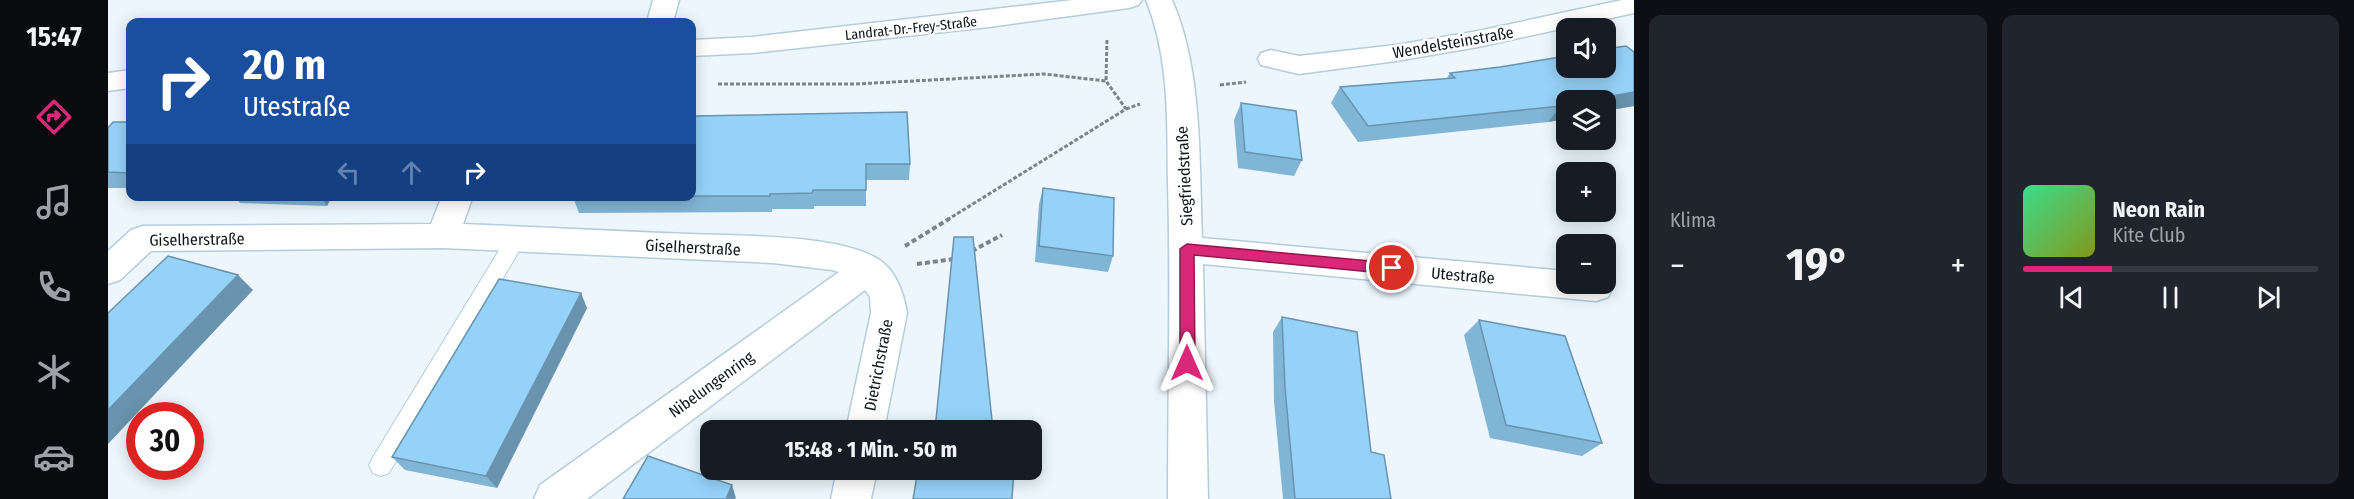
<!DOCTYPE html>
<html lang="de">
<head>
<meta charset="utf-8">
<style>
  body { margin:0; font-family:"Fira Sans Condensed",sans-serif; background:#20242c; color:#f1f3f6; height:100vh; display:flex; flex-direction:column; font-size:22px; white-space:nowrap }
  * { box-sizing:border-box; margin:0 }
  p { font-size:20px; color:#9ea1a6 }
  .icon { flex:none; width:33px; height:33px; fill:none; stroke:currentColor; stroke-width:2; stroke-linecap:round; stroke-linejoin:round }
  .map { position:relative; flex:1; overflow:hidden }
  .details { display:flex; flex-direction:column; gap:15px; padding:15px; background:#0d0f14; width:720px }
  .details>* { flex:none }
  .guide { position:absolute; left:18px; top:18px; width:570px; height:183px; border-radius:12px; box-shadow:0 3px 15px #0003; background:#1a4fa0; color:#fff; overflow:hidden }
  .fabs { position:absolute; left:1448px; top:18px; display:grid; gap:12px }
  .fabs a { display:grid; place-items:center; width:60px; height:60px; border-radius:12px; background:#171b24; box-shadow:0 3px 15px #0003; font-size:30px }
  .speed { position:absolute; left:18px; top:402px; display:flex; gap:12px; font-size:30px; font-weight:700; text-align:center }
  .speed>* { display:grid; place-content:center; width:78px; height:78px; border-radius:50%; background:#171b24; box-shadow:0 3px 15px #0003; line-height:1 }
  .speed .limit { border:9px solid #d22; background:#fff; color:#111 }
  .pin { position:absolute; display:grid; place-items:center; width:51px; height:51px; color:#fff; margin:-26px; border:3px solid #fff; border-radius:50%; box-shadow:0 2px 6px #0007 }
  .me { position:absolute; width:66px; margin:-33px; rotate:0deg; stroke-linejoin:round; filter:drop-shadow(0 0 4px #0008) }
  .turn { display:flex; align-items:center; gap:21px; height:126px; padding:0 18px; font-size:27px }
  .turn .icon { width:78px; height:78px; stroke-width:2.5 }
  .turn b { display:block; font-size:42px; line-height:51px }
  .lanes { display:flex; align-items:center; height:57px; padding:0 18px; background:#0003; justify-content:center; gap:30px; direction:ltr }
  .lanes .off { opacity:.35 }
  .big { font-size:45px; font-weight:700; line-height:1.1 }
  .details .widget { flex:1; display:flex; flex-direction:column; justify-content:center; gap:9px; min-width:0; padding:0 21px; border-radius:12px; background:#20242c }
  .song { display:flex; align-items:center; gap:18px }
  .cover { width:72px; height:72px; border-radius:9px; background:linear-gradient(135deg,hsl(150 70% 55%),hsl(70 70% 35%)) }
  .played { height:6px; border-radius:3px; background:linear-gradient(90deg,#db2777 30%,#363941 30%) }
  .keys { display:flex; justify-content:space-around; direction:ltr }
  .heat { display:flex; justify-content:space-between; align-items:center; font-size:33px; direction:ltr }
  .details .tiles { flex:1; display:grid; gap:15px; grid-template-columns:repeat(2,1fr) }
  .trip { position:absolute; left:592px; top:420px; width:342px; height:60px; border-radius:12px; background:#171b24; box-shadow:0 3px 15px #0003; font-weight:700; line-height:60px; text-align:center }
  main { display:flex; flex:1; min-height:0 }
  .dock { display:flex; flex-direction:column; width:108px; justify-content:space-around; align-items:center; background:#090b0e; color:#9ea1a6 }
  .dock .icon { width:42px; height:42px }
  .dock .active { color:#db2777 }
  .dock b { font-size:27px; color:#f1f3f6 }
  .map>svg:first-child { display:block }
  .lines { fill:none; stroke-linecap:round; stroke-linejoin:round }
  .service-casing { stroke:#b4ccdc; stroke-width:2 }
  .minor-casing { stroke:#b4ccdc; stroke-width:3 }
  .path-far1 { stroke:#7b848a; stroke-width:3; stroke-dasharray:4 2; stroke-linecap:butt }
  .path { stroke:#7b848a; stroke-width:4; stroke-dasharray:5 3; stroke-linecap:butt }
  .service { fill:#fff; fill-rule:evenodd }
  .minor { fill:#fff; fill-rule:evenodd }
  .wall { fill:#81b5d5 }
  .shaded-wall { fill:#6993ae }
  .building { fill:#96d2f8; stroke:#6993ae; stroke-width:1.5 }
  .route { fill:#db2777; stroke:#8e194d; stroke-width:1.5 }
  .labels { text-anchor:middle; stroke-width:5; stroke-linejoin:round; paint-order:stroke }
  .far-street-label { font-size:14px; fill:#0d161b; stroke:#fff }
  .street-label { font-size:16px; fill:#0d161b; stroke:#fff }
</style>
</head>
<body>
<main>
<nav class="dock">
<b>15:47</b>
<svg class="icon active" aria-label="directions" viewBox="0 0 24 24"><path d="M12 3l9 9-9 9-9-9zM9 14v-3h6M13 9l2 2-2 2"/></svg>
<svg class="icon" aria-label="music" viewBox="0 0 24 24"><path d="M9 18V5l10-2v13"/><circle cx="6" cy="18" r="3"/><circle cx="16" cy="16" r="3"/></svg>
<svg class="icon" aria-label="phone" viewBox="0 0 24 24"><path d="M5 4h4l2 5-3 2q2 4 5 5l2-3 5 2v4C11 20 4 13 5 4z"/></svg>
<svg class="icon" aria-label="climate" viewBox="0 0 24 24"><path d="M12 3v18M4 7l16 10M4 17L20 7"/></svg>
<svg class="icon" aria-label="car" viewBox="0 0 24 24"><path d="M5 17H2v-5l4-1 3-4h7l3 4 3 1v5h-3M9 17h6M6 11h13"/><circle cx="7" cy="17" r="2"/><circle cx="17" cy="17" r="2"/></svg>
</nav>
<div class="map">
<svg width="1526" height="499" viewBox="0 0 1526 499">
  <rect width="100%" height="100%" fill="#ecf6fc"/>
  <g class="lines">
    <!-- service casing -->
    <g class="service-casing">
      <path id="service" d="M 408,232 L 415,234 L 418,239 L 281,473 L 273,476 L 265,473 L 261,465 L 265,457 L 401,234 Z"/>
    </g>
    <!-- minor casing -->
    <g class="minor-casing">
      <g id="minor">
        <path d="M 545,0 L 571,0 L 565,22 L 539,22 Z"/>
        <path d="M 965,0 L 1034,0 L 1030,5 L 1021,8 L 881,27 L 644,53 L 584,56 L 584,40 L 644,37 Z"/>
        <path d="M 1038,0 L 1064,0 C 1095,71 1091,161 1094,238 L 1458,271 L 1458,284 L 1497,284 L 1497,276 L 1500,277 L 1505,287 L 1500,297 L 1488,301 L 1095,264 L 1100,499 L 1060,499 C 1060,394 1063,289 1060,184 C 1059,122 1062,59 1038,0 Z"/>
        <path d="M 1514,0 L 1526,0 L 1526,13 L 1370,47 L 1288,61 L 1191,74 L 1153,65 L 1150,59 L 1153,53 L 1163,50 L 1191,56 L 1288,45 L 1370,31 Z"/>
        <path d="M 22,70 L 22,88 L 0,91 L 0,73 Z"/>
        <path d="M 334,196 L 365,196 L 355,224 C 430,227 506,231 582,234 C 630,236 730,234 770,259 C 788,270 796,294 799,313 L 776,430 L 738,430 L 763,313 L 762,297 L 757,290 L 479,499 L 426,499 L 432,485 L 731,272 L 724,270 L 665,263 L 334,248 L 43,251 L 12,280 L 0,284 L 0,251 L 23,230 L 35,226 L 323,224 Z"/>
        <path d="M 729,470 L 769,470 L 763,499 L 723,499 Z"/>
      </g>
    </g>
    <!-- path-far1 -->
    <g class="path-far1">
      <path d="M 610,84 L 748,84 L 936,74 L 998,81"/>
      <path d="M 1112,85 L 1138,82"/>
      <path d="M 1018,109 L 1032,104"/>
      <path d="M 839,220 L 1018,109 L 998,81 L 999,38"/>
    </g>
    <!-- path -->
    <g class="path">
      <path d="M 797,246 L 841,219"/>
      <path d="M 864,251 L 894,235"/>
      <path d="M 809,264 L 846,259"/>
    </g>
    <!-- service -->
    <use href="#service" class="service"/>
    <!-- minor -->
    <use href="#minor" class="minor"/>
  </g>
  <!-- wall -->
  <g class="wall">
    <path d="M 1526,52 L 1526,106 L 1497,111 L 1458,100 L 1458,119 L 1440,122 L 1250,142 L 1223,103 L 1232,87 L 1339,78 L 1342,73 Z"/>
    <path d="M 1133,103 L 1194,160 L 1186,176 L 1130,168 L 1126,120 Z"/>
    <path d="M 22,122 L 22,188 L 0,188 L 0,128 Z"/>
    <path d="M 584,125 L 802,164 L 801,180 L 758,180 L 758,206 L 706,206 L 706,209 L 664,209 L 664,212 L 471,213 L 465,197 Z"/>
    <path d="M 935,188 L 1005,256 L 1000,272 L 927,262 L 931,204 Z"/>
    <path d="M 126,196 L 224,196 L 219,206 L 132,203 Z"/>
    <path d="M 479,308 L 389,488 L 297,470 L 284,457 Z"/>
    <path d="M 1174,317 L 1263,452 L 1283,499 L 1175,499 L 1166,401 L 1165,332 Z"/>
    <path d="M 1371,320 L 1494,443 L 1474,456 L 1382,438 L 1356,335 Z"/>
  </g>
  <!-- shaded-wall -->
  <g class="shaded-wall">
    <path d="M 1526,92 L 1526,106 L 1497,111 L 1497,100 L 1482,100 Z"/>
    <path d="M 1458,105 L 1458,119 L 1440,122 L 1453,106 Z"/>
    <path d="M 212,196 L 224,196 L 219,206 Z"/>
    <path d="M 130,275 L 145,290 L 0,444 L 0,410 Z"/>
    <path d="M 473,293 L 479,308 L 389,488 L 378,476 Z"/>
    <path d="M 624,485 L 628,498 L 627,499 L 618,499 Z"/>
  </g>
  <!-- building -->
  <g class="building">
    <path d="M 1518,46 L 1526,52 L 1526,92 L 1482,100 L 1458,100 L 1458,105 L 1453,106 L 1260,126 L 1232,87 L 1347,78 L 1342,73 L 1392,67 L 1458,56 L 1458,68 L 1497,68 L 1497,49 Z"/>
    <path d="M 1133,103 L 1188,111 L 1194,160 L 1137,152 Z"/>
    <path d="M 799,112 L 802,164 L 758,164 L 758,190 L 705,190 L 704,193 L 662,194 L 662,196 L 584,196 L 584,125 L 585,125 L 587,116 Z"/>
    <path d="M 5,122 L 22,122 L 22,173 L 0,172 L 0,128 Z"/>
    <path d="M 935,188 L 1006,198 L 1005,256 L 931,246 Z"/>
    <path d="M 846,237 L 865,237 L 885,430 L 827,430 Z"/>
    <path d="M 60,256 L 130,275 L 0,410 L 0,313 Z"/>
    <path d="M 391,279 L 473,293 L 378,476 L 284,457 Z"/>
    <path d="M 1174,317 L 1249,332 L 1263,452 L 1276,455 L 1283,499 L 1187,499 L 1177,387 Z"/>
    <path d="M 1371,320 L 1457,336 L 1494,443 L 1398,425 Z"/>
    <path d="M 540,456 L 624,485 L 618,499 L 515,499 Z"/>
    <path d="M 810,470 L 906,470 L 904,499 L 805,499 Z"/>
  </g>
  <!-- route -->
  <path class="route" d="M 1079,244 L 1284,263 L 1290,268 L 1284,274 L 1086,255 L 1087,363 L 1085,367 L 1079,369 L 1074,367 L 1072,363 L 1072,249 Z"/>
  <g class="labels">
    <!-- far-street labels -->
    <g class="far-street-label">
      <text transform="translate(803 28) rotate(-6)" y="5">Landrat-Dr.-Frey-Straße</text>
    </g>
    <!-- street labels -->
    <g class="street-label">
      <text transform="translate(1345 42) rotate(-10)" y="6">Wendelsteinstraße</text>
      <text transform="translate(1076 176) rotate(-93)" y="6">Siegfriedstraße</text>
      <text transform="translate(89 239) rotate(-1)" y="6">Giselherstraße</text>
      <text transform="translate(585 247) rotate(3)" y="6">Giselherstraße</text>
      <text transform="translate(1355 275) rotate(5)" y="6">Utestraße</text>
      <text transform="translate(770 365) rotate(-79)" y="6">Dietrichstraße</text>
      <text transform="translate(603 384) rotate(-36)" y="6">Nibelungenring</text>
    </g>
  </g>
</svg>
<div class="fabs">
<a><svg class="icon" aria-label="sound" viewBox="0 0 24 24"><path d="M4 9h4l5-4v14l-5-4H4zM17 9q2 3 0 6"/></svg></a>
<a><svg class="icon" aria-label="layers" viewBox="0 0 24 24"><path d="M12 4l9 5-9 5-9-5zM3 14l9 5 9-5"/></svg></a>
<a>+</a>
<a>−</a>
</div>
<div class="speed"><div class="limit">30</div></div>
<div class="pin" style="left:1284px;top:268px;background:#d93025"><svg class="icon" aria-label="arrive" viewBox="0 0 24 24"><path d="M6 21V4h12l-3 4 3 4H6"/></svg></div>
<svg class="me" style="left:1079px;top:363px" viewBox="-20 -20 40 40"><path d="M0-17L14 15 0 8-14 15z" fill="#db2777" stroke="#fff" stroke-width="4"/></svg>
<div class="trip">15:48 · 1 Min. · 50 m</div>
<div class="guide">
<div class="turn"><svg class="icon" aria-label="right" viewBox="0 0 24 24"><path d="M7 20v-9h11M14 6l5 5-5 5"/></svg><div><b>20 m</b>Utestraße</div></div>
<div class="lanes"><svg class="icon off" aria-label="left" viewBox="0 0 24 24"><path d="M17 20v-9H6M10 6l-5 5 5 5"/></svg><svg class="icon off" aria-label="ahead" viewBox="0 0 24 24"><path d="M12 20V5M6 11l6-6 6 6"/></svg><svg class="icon" aria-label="right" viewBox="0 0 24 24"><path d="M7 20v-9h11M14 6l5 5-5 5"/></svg></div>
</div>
</div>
<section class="details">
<div class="tiles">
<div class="widget"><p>Klima</p>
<div class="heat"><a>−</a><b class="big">19°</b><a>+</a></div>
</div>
<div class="widget">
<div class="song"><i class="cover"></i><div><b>Neon Rain</b><p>Kite Club</p></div></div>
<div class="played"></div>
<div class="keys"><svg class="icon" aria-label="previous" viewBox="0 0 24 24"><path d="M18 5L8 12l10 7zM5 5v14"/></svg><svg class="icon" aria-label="pause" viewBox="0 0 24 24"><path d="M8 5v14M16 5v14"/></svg><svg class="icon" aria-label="next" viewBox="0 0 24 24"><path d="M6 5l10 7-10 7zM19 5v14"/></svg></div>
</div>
</div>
</section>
</main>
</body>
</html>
